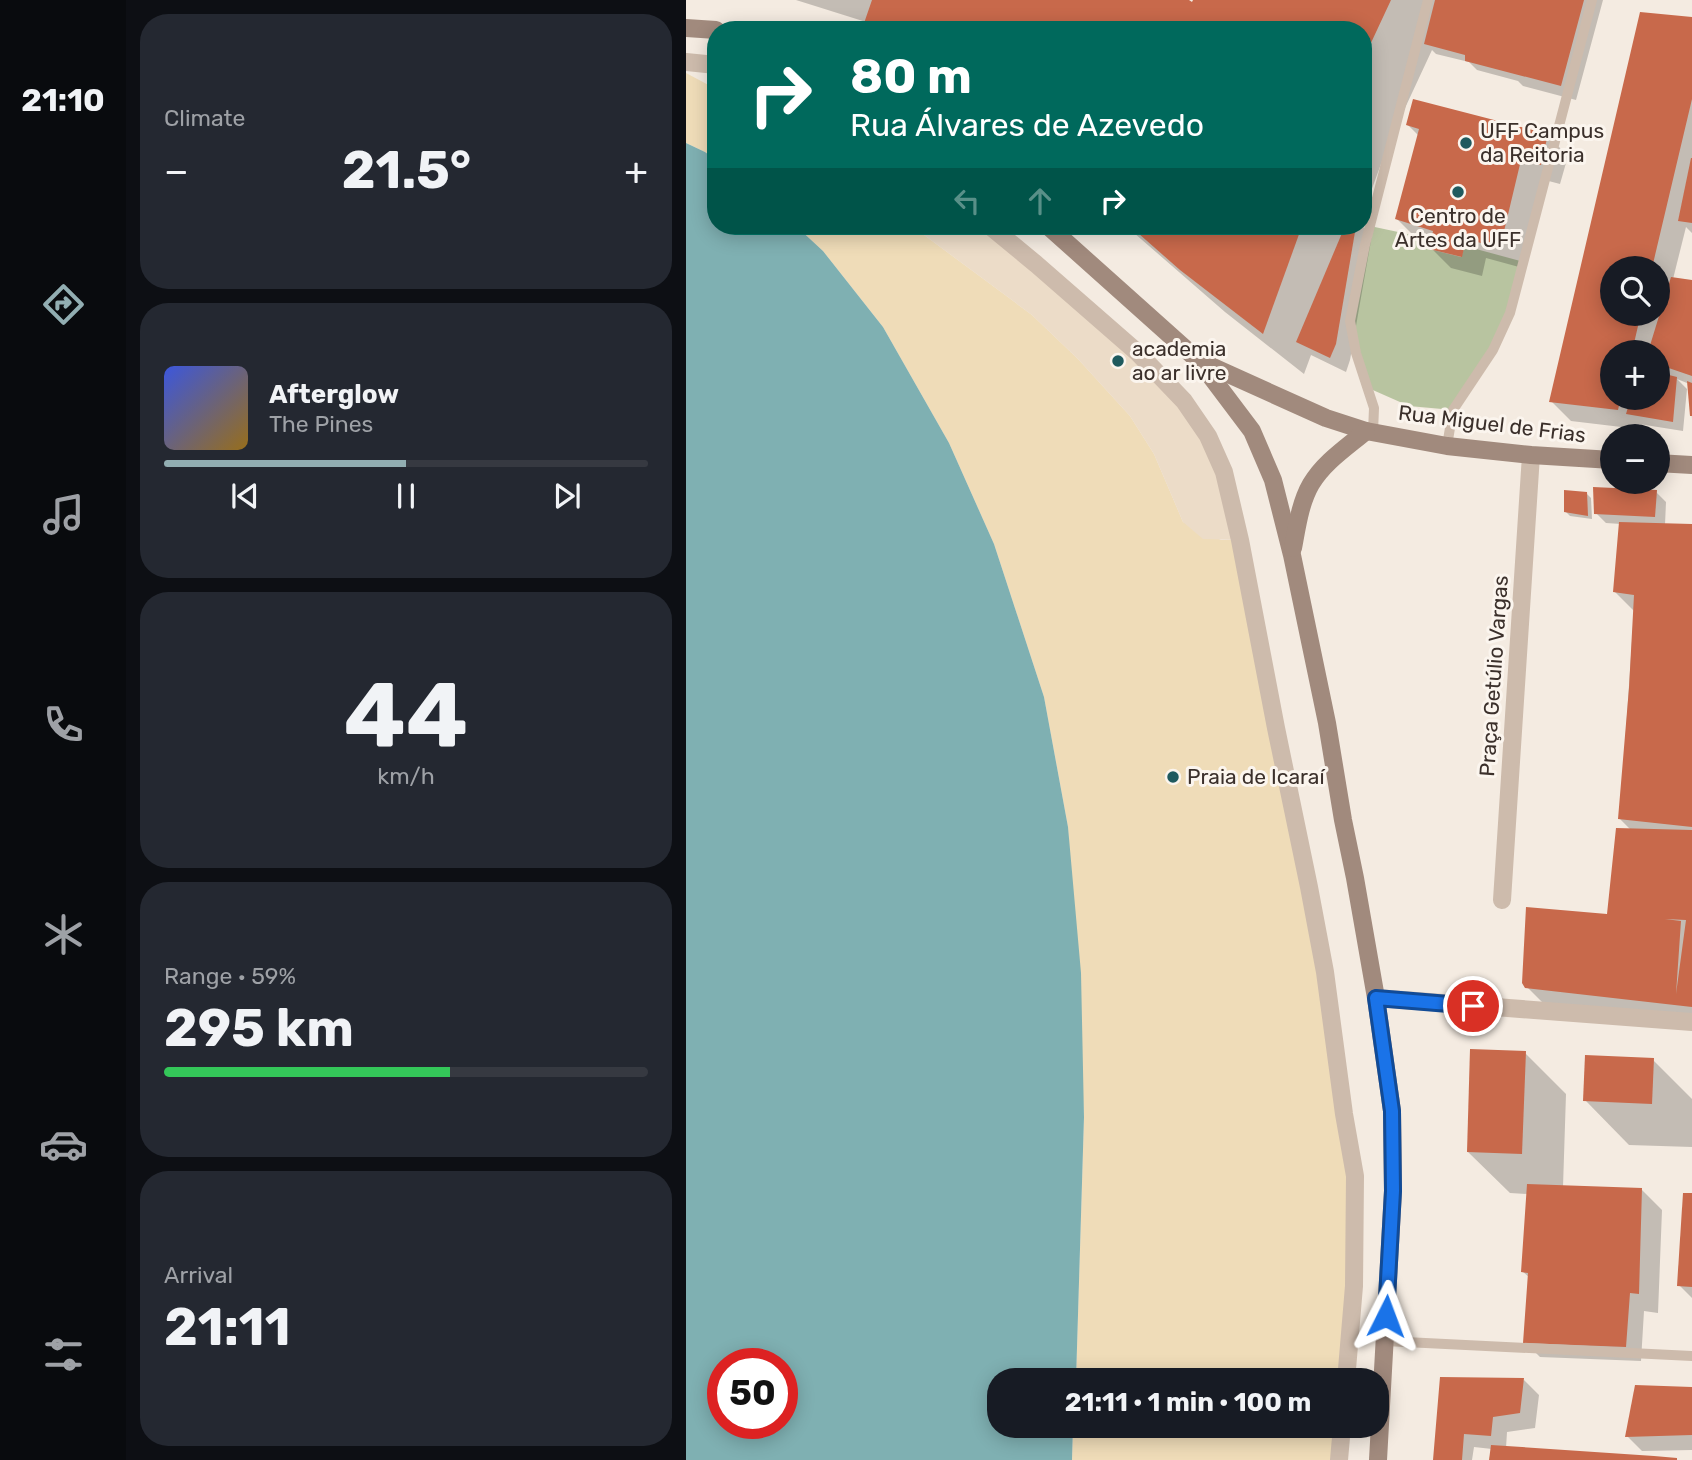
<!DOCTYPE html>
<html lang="en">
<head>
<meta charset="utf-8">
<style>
  body { margin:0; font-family:Rubik,sans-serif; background:#242831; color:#f1f3f6; height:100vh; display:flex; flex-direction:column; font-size:26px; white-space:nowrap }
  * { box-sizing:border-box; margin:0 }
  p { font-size:23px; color:#9ea1a6 }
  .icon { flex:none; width:38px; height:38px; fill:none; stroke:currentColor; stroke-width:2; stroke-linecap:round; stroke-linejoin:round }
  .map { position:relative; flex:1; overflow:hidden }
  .sheet { display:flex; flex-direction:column; gap:14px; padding:14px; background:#0d0f14; width:560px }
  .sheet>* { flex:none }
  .guide { position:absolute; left:21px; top:21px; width:665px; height:214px; border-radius:28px; box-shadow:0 4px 18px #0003; background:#00695c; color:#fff; overflow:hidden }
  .controls { position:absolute; left:914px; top:256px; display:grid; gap:14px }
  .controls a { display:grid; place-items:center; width:70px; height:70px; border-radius:50%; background:#171b24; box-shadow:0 4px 18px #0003; font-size:35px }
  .speed { position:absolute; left:21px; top:1348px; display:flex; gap:14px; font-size:35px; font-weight:700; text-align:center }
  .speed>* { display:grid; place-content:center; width:91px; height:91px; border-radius:50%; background:#171b24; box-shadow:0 4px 18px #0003; line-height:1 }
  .speed .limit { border:10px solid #d22; background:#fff; color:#111 }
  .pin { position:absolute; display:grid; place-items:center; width:60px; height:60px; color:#fff; margin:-30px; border:4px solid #fff; border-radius:50%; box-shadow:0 2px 7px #0007 }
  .me { position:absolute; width:77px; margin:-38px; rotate:3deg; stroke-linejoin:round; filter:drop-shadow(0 0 5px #0008) }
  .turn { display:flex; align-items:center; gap:24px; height:147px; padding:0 28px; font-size:32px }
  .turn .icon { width:91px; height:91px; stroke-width:2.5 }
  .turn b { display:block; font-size:49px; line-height:60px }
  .lanes { display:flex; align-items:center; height:66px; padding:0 28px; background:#0003; justify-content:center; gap:35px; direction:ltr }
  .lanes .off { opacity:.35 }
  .big { font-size:52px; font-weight:700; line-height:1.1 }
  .sheet .tile { flex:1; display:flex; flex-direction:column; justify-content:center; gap:10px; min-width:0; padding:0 24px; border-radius:28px; background:#242831 }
  .sheet .dial { align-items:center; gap:0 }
  .dial b { font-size:91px; line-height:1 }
  .song { display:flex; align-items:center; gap:21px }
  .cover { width:84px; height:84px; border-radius:10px; background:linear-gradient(135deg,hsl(230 70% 55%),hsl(40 70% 35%)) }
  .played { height:7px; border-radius:4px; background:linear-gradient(90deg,#92aeb2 50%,#363941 50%) }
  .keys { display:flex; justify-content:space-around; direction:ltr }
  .heat { display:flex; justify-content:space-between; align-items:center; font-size:38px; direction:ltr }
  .charge { height:10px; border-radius:5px; background:linear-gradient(90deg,#34c759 59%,#363941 0) }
  .trip { position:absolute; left:301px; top:1368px; width:402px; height:70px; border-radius:28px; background:#171b24; box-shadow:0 4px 18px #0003; font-weight:700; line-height:70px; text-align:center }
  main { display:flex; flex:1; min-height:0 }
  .menu { display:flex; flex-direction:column; width:126px; justify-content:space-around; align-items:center; background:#090b0e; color:#9ea1a6 }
  .menu .icon { width:49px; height:49px }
  .menu .current { color:#92aeb2 }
  .menu b { font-size:32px; color:#f1f3f6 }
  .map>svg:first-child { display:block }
  .green { fill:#b8c4a0 }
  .sand { fill:#efdcb8 }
  .plaza { fill:#ecdcc8 }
  .water { fill:#7fb0b2; fill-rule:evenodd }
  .shadow { fill:#0003; fill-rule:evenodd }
  .building { fill:#c8694b; fill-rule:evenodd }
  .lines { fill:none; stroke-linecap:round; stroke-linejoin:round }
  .lane { stroke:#cdbbac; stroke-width:10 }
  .street { stroke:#cdbbac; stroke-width:18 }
  .secondary { stroke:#a18a7d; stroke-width:18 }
  .route-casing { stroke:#114b97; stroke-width:18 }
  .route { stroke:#1a73e8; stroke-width:12 }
  .poi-dot { fill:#1f5a5e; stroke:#fbf5ee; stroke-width:2.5 }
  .labels { text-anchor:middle; stroke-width:6; stroke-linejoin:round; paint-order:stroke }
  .poi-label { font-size:21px; fill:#3b302b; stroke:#fbf5ee; text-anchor:start }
  .street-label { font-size:21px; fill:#3b302b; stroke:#fbf5ee }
</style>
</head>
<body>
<main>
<nav class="menu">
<b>21:10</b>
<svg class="icon current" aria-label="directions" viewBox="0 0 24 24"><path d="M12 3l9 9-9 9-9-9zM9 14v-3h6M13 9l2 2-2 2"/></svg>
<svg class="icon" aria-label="music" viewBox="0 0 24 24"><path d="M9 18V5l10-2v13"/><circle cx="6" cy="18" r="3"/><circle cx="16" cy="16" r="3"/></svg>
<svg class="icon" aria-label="phone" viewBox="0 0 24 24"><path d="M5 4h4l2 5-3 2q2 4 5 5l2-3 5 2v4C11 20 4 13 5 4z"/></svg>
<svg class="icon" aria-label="climate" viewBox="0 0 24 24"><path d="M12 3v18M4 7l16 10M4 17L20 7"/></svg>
<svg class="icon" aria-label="car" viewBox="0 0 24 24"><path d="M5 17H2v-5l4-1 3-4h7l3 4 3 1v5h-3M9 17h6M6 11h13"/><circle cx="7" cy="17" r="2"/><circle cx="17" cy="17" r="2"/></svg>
<svg class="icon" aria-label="filters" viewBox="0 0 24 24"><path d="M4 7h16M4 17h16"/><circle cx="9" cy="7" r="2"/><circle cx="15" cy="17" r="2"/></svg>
</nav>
<section class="sheet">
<div class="tile"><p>Climate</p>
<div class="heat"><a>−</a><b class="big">21.5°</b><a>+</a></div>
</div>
<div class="tile">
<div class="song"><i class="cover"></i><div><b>Afterglow</b><p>The Pines</p></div></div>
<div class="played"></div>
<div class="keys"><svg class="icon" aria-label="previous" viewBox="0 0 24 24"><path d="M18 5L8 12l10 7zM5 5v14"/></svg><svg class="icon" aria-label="pause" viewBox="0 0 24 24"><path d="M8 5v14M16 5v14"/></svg><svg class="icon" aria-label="next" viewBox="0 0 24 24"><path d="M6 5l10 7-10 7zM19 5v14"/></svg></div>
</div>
<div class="tile dial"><b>44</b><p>km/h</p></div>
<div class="tile"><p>Range · 59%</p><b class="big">295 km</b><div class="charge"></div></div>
<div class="tile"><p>Arrival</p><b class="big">21:11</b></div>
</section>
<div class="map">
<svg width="1006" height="1460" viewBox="0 0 1006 1460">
  <rect width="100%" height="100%" fill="#f4ebe1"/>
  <!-- green -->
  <path class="green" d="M 684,226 L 745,239 L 743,249 L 775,257 L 779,246 L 838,262 L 824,313 L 767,410 L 723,406 L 680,387 L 664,321 Z"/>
  <!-- sand -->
  <g class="sand">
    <path d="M 0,73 L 30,89 L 30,160 L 19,152 L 0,143 Z"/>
    <path d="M 110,226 L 226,226 L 346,315 L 392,359 L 444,416 L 468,454 L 497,522 L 535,540 L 554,540 L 669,1176 L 660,1381 L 390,1381 L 398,1117 L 382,827 L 358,697 L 308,544 L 263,443 L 197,327 L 137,251 Z"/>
    <path d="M 387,1426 L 656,1426 L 653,1460 L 386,1460 Z"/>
  </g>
  <!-- plaza -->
  <path class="plaza" d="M 226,226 L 304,226 L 452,353 L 522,436 L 554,540 L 517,539 L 497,522 L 468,454 L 444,416 L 392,359 L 346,315 Z"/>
  <!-- water -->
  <path class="water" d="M 0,143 L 19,152 L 30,160 L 30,226 L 110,226 L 137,251 L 197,327 L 263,443 L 308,544 L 358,697 L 382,827 L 395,973 L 398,1117 L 390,1381 L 313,1381 L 313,1426 L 387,1426 L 386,1460 L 0,1460 ZM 37,1363 L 96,1363 L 96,1423 L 37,1423 Z"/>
  <!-- shadow -->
  <g class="shadow">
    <path d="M 110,0 L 499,0 L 505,3 L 509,0 L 917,0 L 890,100 L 837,86 L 832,81 L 791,70 L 783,62 L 750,54 L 746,50 L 719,108 L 716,107 L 677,213 L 677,30 L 180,22 Z"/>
    <path d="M 1006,19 L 1006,233 L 1000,227 L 987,279 L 1006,282 L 1006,419 L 1003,382 L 1001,383 L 991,379 L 1001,389 L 997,431 L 953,424 L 952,429 L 885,421 L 865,401 ZM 926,268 L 971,268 L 971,313 L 926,313 ZM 926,352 L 971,352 L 971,368 L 979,376 L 971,397 L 926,397 Z"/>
    <path d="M 722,125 L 862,136 L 882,156 L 874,184 L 855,179 L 833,267 L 800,258 L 796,276 L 765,268 L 745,248 L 746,243 L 731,239 L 711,219 L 733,136 Z"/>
    <path d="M 440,226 L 676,226 L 686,235 L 664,360 L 660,372 L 625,355 L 618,374 L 539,312 Z"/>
    <path d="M 970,492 L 980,502 L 979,525 L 1006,526 L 1006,1024 L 861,1007 L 841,987 L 925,917 L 945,830 L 934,819 L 948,611 L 929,592 L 935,524 L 920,523 L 910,513 Z"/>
    <path d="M 900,493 L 905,498 L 906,519 L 884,516 L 879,511 Z"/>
    <path d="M 839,1053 L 880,1094 L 877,1187 L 956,1190 L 976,1210 L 972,1313 L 958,1311 L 955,1361 L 854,1357 L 839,1342 L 844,1278 L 836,1271 L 842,1194 L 824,1193 L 782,1152 Z"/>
    <path d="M 967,1060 L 1006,1099 L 1006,1147 L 943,1145 L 899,1100 Z"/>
    <path d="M 1006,1195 L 1006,1298 L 993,1285 Z"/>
    <path d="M 838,1380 L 853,1395 L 849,1428 L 821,1432 L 820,1448 L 992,1460 L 805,1460 L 806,1449 L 788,1447 L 786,1460 L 749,1460 Z"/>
    <path d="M 1006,1389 L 1006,1450 L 956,1451 L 941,1436 Z"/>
  </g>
  <!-- building -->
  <g class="building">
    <path d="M 186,0 L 503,0 L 506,2 L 507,0 L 705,0 L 677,60 L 677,30 L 178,30 L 176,29 Z"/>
    <path d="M 749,0 L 898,0 L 875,86 L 779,61 L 779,55 L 738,44 Z"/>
    <path d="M 954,12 L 1006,17 L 1006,99 L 966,268 L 926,268 L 926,313 L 955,313 L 946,352 L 926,352 L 926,397 L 935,397 L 932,410 L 863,402 Z"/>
    <path d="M 727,99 L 862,134 L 855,165 L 835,160 L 814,248 L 780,239 L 776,257 L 743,249 L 747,231 L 709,219 L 733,129 L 720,125 Z"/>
    <path d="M 1005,158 L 1006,158 L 1006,223 L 992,221 Z"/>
    <path d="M 444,226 L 616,226 L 577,334 L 494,270 Z"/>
    <path d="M 659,226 L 670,226 L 650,344 L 644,358 L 610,342 Z"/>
    <path d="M 985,277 L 1006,280 L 1006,376 L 971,364 L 971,352 L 962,352 Z"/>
    <path d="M 971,372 L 991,377 L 987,422 L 940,414 L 945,397 L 971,397 Z"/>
    <path d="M 1001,381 L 1006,383 L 1006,416 L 1004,416 Z"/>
    <path d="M 907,487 L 971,490 L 969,517 L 908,514 Z"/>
    <path d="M 878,490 L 901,492 L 902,516 L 878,512 Z"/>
    <path d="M 933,522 L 1006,524 L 1006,827 L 932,819 L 943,688 L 948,595 L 927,592 Z"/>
    <path d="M 930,828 L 1006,830 L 1006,1007 L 839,988 L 836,983 L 840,907 L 921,914 ZM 979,919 L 1000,920 L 990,994 L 995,921 Z"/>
    <path d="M 784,1049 L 840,1051 L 836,1154 L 781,1152 Z"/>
    <path d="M 899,1055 L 968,1058 L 966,1104 L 897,1101 Z"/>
    <path d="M 841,1184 L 956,1188 L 953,1294 L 944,1293 L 940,1347 L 837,1343 L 842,1273 L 835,1272 Z"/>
    <path d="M 997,1193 L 1006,1193 L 1006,1287 L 991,1286 Z"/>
    <path d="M 754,1377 L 838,1378 L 834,1413 L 807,1417 L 805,1436 L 778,1434 L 776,1460 L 747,1460 Z"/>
    <path d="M 949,1385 L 1006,1387 L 1006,1435 L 939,1437 Z"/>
    <path d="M 805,1445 L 968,1456 L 991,1458 L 991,1460 L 803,1460 Z"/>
  </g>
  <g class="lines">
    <!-- lane -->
    <g class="lane">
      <path d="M 687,432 L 688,408 L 670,353 L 664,321 L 679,245 L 742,0"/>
      <path d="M 761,446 L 767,410 L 807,350 L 824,313 L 906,0"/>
      <path d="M 699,1341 L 1006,1356"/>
    </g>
    <!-- street -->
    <g class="street">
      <path d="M 0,62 L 30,65"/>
      <path d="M 304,226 L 350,264 L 452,353 L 498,401 L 522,436 L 538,472 L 554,540 L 590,728 L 623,887 L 639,972 L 658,1114 L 669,1176 L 668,1286 L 660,1381"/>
      <path d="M 816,900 L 845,455"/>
      <path d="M 690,998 L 1006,1022"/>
      <path d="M 653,1460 L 656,1426"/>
    </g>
    <!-- secondary -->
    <g class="secondary">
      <path d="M 0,28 L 30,30"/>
      <path d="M 362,226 L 514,362 L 566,431 L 587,480 L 606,555 L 641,723 L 657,820 L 669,878 L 690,998 L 706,1111 L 707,1191 L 692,1460"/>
      <path d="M 518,363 L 640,418 L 680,431 L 761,446 L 845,455 L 926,460"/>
      <path d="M 971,463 L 1006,465"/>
      <path d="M 607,548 C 611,527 614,503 625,484 C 638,462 661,447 680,431"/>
    </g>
  </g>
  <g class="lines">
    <!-- route casing -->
    <g class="route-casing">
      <path id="route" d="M 700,1316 L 707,1191 L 706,1111 L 690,998 L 787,1006"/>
    </g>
    <!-- route -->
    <use href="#route" class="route"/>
  </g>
  <!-- markers -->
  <g class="poi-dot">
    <circle cx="780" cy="143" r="7"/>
    <circle cx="772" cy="192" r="7"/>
    <circle cx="432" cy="361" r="7"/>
    <circle cx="487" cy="777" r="7"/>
  </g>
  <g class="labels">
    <!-- poi labels -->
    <g class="poi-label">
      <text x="794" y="138">UFF Campus<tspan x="794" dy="24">da Reitoria</tspan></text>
      <text x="772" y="223" text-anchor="middle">Centro de<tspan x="772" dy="24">Artes da UFF</tspan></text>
      <text x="446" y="356">academia<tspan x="446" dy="24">ao ar livre</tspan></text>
      <text x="501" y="784">Praia de Icaraí</text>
    </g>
    <!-- street labels -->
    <g class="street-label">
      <text transform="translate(806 424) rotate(7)" y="7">Rua Miguel de Frias</text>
      <text transform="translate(808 676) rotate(-86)" y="7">Praça Getúlio Vargas</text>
    </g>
  </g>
</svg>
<div class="controls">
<a><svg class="icon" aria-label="search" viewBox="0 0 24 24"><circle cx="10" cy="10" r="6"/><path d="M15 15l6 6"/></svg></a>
<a>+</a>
<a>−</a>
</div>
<div class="speed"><div class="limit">50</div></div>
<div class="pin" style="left:787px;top:1006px;background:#d93025"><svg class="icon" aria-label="arrive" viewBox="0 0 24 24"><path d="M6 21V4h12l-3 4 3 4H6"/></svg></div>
<svg class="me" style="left:700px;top:1316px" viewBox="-20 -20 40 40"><path d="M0-17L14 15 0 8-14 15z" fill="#1a73e8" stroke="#fff" stroke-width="4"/></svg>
<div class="trip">21:11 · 1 min · 100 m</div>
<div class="guide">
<div class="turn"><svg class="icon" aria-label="right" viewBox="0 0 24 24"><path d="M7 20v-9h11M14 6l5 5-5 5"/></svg><div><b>80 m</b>Rua Álvares de Azevedo</div></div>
<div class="lanes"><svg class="icon off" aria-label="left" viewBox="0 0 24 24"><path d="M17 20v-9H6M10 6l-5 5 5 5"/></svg><svg class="icon off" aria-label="ahead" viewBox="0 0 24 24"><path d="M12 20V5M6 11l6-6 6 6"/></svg><svg class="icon" aria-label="right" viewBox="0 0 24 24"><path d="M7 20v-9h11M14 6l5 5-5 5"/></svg></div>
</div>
</div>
</main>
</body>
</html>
